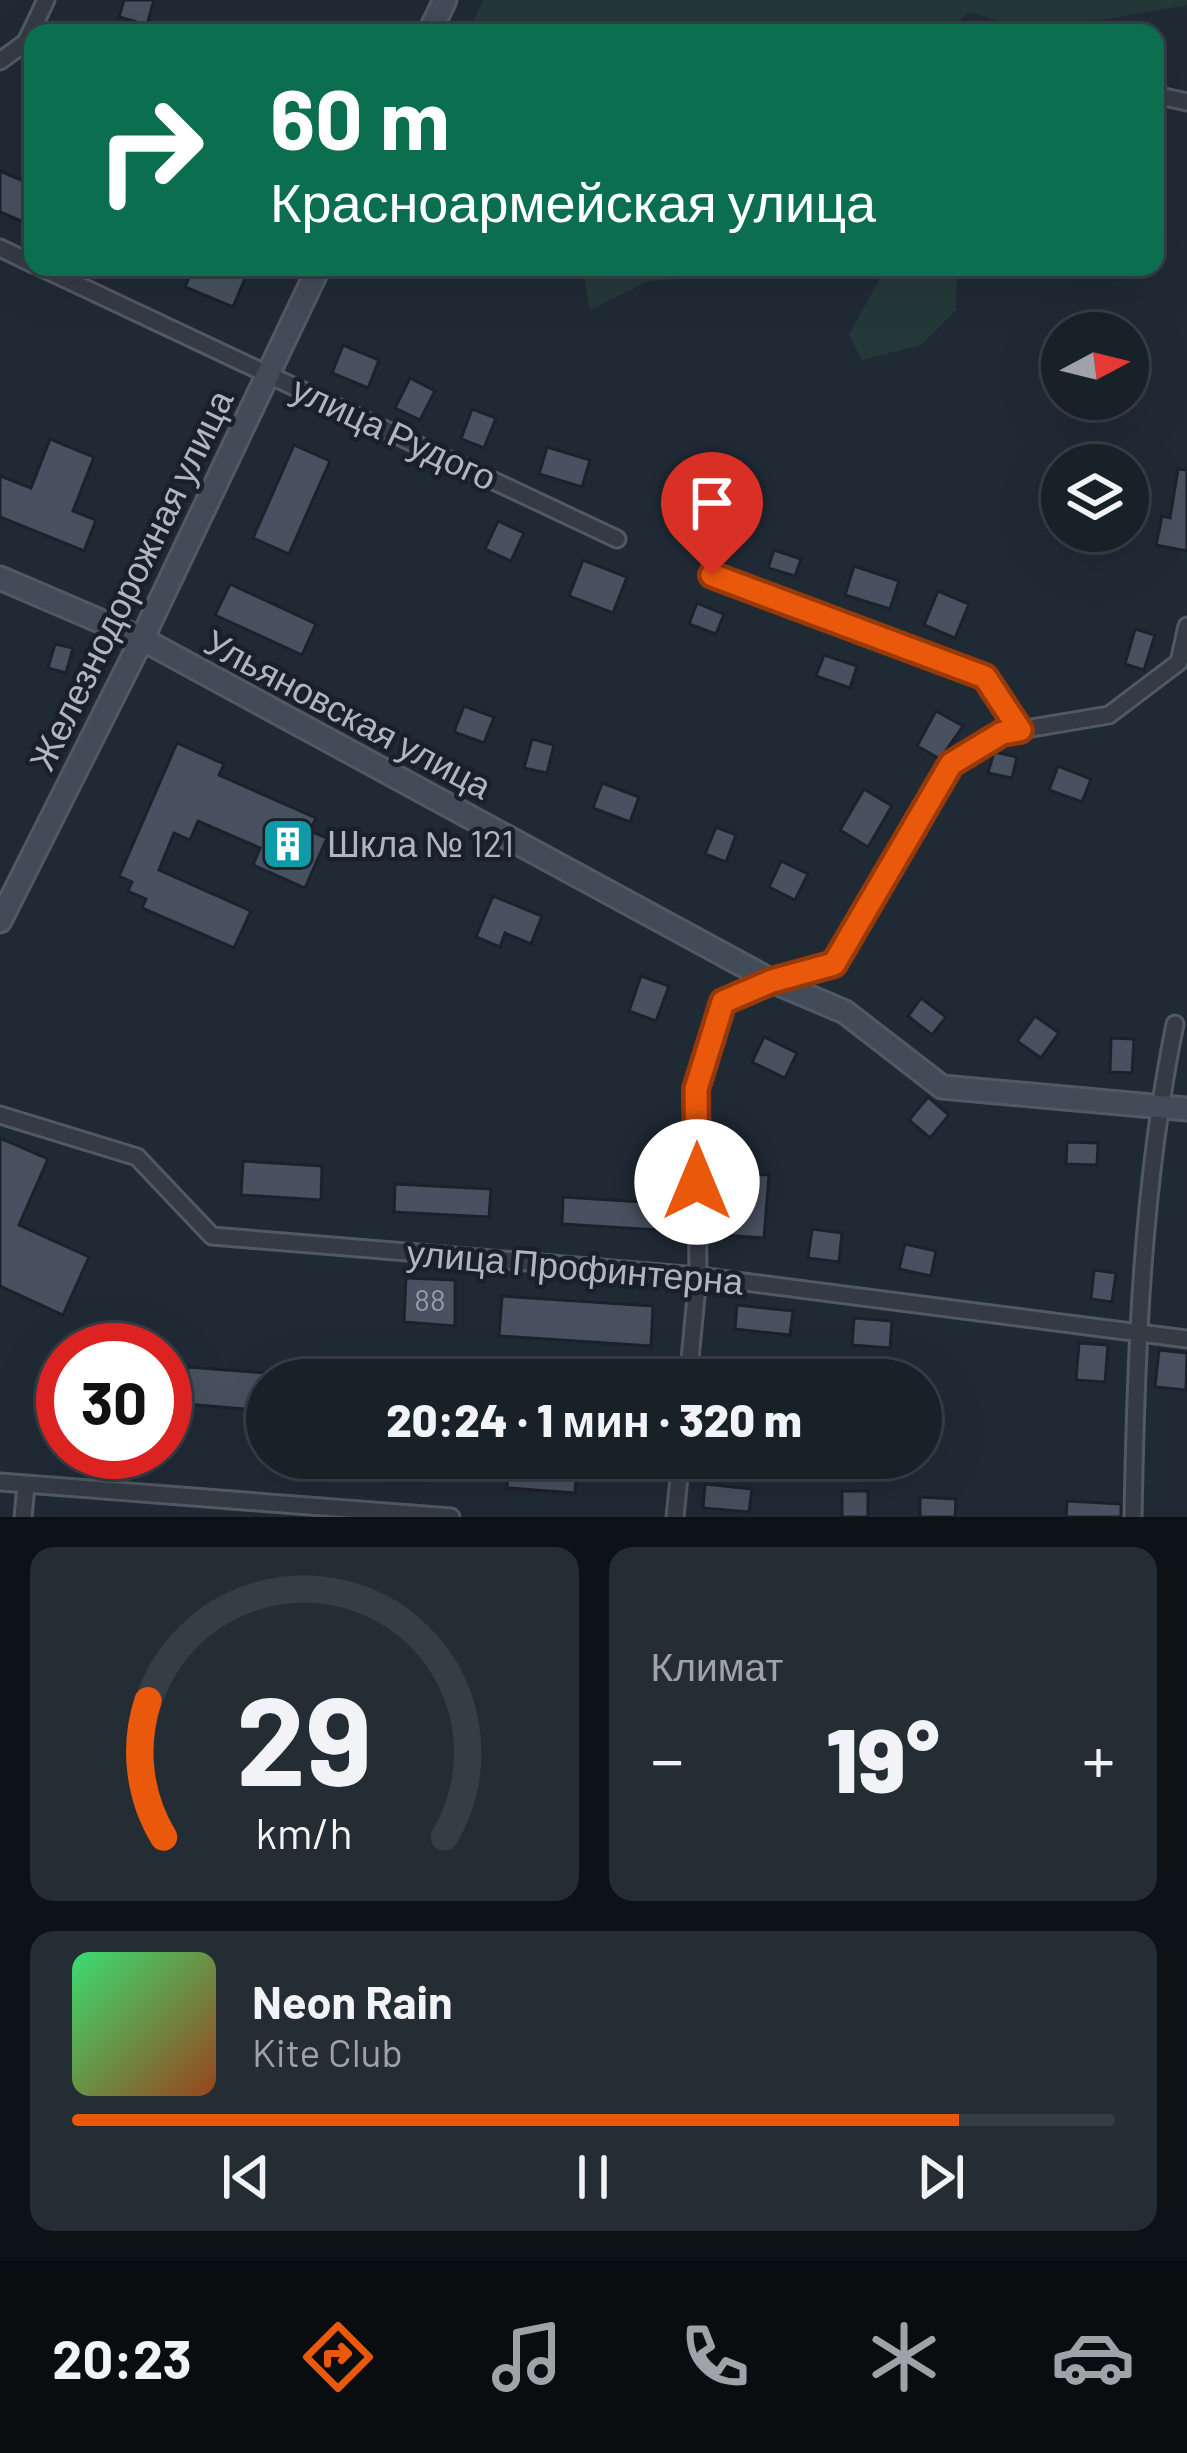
<!DOCTYPE html>
<html lang="ru">
<head>
<meta charset="utf-8">
<style>
  body { margin:0; font-family:Barlow,sans-serif; background:#252d34; color:#f1f3f6; height:100vh; display:flex; flex-direction:column; font-size:45px; white-space:nowrap }
  * { box-sizing:border-box; margin:0 }
  p { font-size:39px; color:#9fa3a8 }
  .icon { flex:none; width:66px; height:66px; fill:none; stroke:currentColor; stroke-width:2; stroke-linecap:round; stroke-linejoin:round }
  .map { position:relative; height:1517px; overflow:hidden }
  .panel { display:flex; flex-direction:column; gap:30px; padding:30px; background:#0d1216; flex:1 }
  .panel>* { flex:none }
  .hud { position:absolute; left:24px; top:24px; width:1140px; height:252px; border-radius:24px; box-shadow:0 12px 48px #0002,0 0 0 3px #363e45; background:#0b6e4f; color:#fff; overflow:hidden }
  .needle { width:78px; rotate:83deg }
  .tools { position:absolute; left:1041px; top:312px; display:grid; gap:24px }
  .tools a { display:grid; place-items:center; width:108px; height:108px; border-radius:50%; background:#182028; box-shadow:0 12px 48px #0002,0 0 0 3px #363e45; font-size:60px }
  .speed { position:absolute; left:36px; top:1323px; display:flex; gap:24px; font-size:60px; font-weight:700; text-align:center }
  .speed>* { display:grid; place-content:center; width:156px; height:156px; border-radius:50%; background:#182028; box-shadow:0 12px 48px #0002,0 0 0 3px #363e45; line-height:1 }
  .speed .limit { border:18px solid #d22; background:#fff; color:#111 }
  .pin { position:absolute; display:grid; place-items:center; width:102px; height:102px; color:#fff; margin:-123px -51px; border-radius:50% 50% 50% 0; rotate:-45deg; box-shadow:0 0 12px #0007 }
  .pin .icon { rotate:45deg }
  .me { position:absolute; width:132px; margin:-66px; rotate:0deg; stroke-linejoin:round; filter:drop-shadow(0 0 9px #0008) }
  .turn { display:flex; align-items:center; gap:42px; height:252px; padding:0 48px; font-size:54px }
  .turn .icon { width:156px; height:156px; stroke-width:2.5 }
  .turn b { display:block; font-size:84px; line-height:102px }
  .big { font-size:90px; font-weight:800; line-height:1.1 }
  .panel .card { flex:1; display:flex; flex-direction:column; justify-content:center; gap:18px; min-width:0; padding:0 42px; border-radius:24px; background:#252d34 }
  .panel .dial { align-items:center; gap:0 }
  .dial svg { height:312px; overflow:visible; fill:none; stroke:#363e45; stroke-width:7; stroke-linecap:round; text-anchor:middle }
  .dial text { fill:#f1f3f6; stroke:none }
  .song { display:flex; align-items:center; gap:36px }
  .cover { width:144px; height:144px; border-radius:18px; background:linear-gradient(135deg,hsl(140 70% 55%),hsl(20 70% 35%)) }
  .played { height:12px; border-radius:6px; background:linear-gradient(90deg,#ea580c 85%,#363e45 85%) }
  .keys { display:flex; justify-content:space-around; direction:ltr }
  .heat { display:flex; justify-content:space-between; align-items:center; font-size:66px; direction:ltr }
  .panel .tiles { flex:1; display:grid; gap:30px; grid-template-columns:1fr 1fr }
  .card:last-child { grid-column:span 2 }
  .trip { position:absolute; left:246px; top:1359px; width:696px; height:120px; border-radius:60px; background:#182028; box-shadow:0 12px 48px #0002,0 0 0 3px #363e45; font-weight:800; line-height:120px; text-align:center }
  .tab-bar { display:flex; height:192px; justify-content:space-around; align-items:center; background:#0a0d10; color:#9fa3a8 }
  .tab-bar .icon { width:84px; height:84px }
  .tab-bar .selected { color:#ea580c }
  .tab-bar b { font-size:54px; color:#f1f3f6 }
  .map>svg:first-child { display:block }
  .green { fill:#253838 }
  .building { fill:#47515f; stroke:#1b222c; stroke-width:3 }
  .lines { fill:none; stroke-linecap:round; stroke-linejoin:round }
  .street-casing { stroke:#515963; stroke-width:21 }
  .secondary-casing { stroke:#515963; stroke-width:27 }
  .street { stroke:#343b45; stroke-width:15 }
  .secondary { stroke:#424b58; stroke-width:21 }
  .route-casing { stroke:#983908; stroke-width:30 }
  .route { stroke:#ea580c; stroke-width:21 }
  .labels { text-anchor:middle; stroke-width:9; stroke-linejoin:round; paint-order:stroke }
  .number-label { font-size:30px; fill:#949da9 }
  .street-label { font-size:36px; fill:#aeb6c2; stroke:#19202a }
  .poi-label { font-size:36px; fill:#aeb6c2; stroke:#19202a; text-anchor:start }
</style>
</head>
<body>
<div class="map">
<svg width="1187" height="1517" viewBox="0 0 1187 1517">
  <rect width="100%" height="100%" fill="#202a35"/>
  <!-- green -->
  <g class="green">
    <path d="M 483,0 L 1187,0 L 1187,5 L 1034,32 L 969,12 L 947,33 L 468,33 Z"/>
    <path d="M 582,267 L 793,267 L 788,272 L 649,281 L 590,310 Z"/>
    <path d="M 886,267 L 957,267 L 956,310 L 921,345 L 862,360 L 849,335 Z"/>
  </g>
  <!-- building -->
  <g class="building">
    <path d="M 124,0 L 154,0 L 147,25 L 119,17 Z"/>
    <path d="M 0,171 L 33,185 L 33,226 L 0,212 Z"/>
    <path d="M 193,267 L 238,267 L 248,271 L 233,307 L 185,287 Z"/>
    <path d="M 343,345 L 379,360 L 368,388 L 332,373 Z"/>
    <path d="M 410,378 L 435,391 L 420,420 L 395,408 Z"/>
    <path d="M 472,409 L 496,418 L 484,448 L 461,439 Z"/>
    <path d="M 50,439 L 94,457 L 73,511 L 96,520 L 84,551 L 0,517 L 0,476 L 31,488 Z"/>
    <path d="M 294,445 L 330,461 L 289,554 L 253,538 Z"/>
    <path d="M 547,447 L 590,460 L 582,487 L 539,474 Z"/>
    <path d="M 1178,469 L 1187,470 L 1187,551 L 1156,545 L 1162,516 L 1170,518 Z"/>
    <path d="M 498,521 L 524,533 L 511,561 L 485,549 Z"/>
    <path d="M 774,550 L 801,559 L 795,576 L 768,568 Z"/>
    <path d="M 583,560 L 627,577 L 613,613 L 569,596 Z"/>
    <path d="M 854,566 L 899,581 L 890,609 L 845,595 Z"/>
    <path d="M 230,584 L 316,624 L 302,655 L 215,615 Z"/>
    <path d="M 938,591 L 969,604 L 955,638 L 924,625 Z"/>
    <path d="M 697,603 L 724,614 L 716,634 L 689,624 Z"/>
    <path d="M 1135,629 L 1155,635 L 1144,670 L 1125,664 Z"/>
    <path d="M 55,644 L 73,648 L 66,673 L 48,668 Z"/>
    <path d="M 824,655 L 857,666 L 850,688 L 816,676 Z"/>
    <path d="M 464,706 L 494,717 L 484,743 L 454,732 Z"/>
    <path d="M 936,711 L 963,726 L 940,759 L 917,746 Z"/>
    <path d="M 532,739 L 554,745 L 547,773 L 524,768 Z"/>
    <path d="M 177,743 L 224,764 L 219,775 L 316,818 L 310,831 L 327,838 L 305,888 L 253,865 L 260,848 L 198,821 L 190,840 L 174,833 L 159,870 L 251,911 L 234,948 L 142,908 L 146,899 L 128,891 L 132,882 L 119,876 Z"/>
    <path d="M 994,752 L 1017,757 L 1012,778 L 988,773 Z"/>
    <path d="M 1058,766 L 1091,779 L 1082,802 L 1049,790 Z"/>
    <path d="M 602,783 L 639,797 L 630,822 L 593,808 Z"/>
    <path d="M 864,789 L 892,806 L 868,847 L 840,830 Z"/>
    <path d="M 716,827 L 736,835 L 726,862 L 705,854 Z"/>
    <path d="M 781,861 L 808,874 L 795,900 L 769,887 Z"/>
    <path d="M 493,896 L 542,916 L 531,944 L 505,933 L 500,947 L 476,937 Z"/>
    <path d="M 641,976 L 669,986 L 656,1021 L 629,1011 Z"/>
    <path d="M 921,998 L 946,1017 L 932,1035 L 908,1016 Z"/>
    <path d="M 1035,1016 L 1059,1033 L 1041,1058 L 1017,1041 Z"/>
    <path d="M 764,1037 L 797,1053 L 785,1078 L 752,1062 Z"/>
    <path d="M 1111,1038 L 1134,1039 L 1132,1073 L 1110,1072 Z"/>
    <path d="M 928,1097 L 949,1115 L 930,1138 L 909,1120 Z"/>
    <path d="M 0,1138 L 48,1159 L 19,1225 L 89,1257 L 63,1315 L 0,1286 Z"/>
    <path d="M 1067,1142 L 1098,1143 L 1097,1165 L 1066,1164 Z"/>
    <path d="M 243,1161 L 322,1166 L 321,1200 L 241,1195 Z"/>
    <path d="M 727,1172 L 769,1175 L 764,1238 L 722,1235 Z"/>
    <path d="M 395,1184 L 491,1189 L 489,1217 L 394,1212 Z"/>
    <path d="M 563,1197 L 660,1203 L 658,1230 L 562,1224 Z"/>
    <path d="M 812,1229 L 842,1233 L 839,1262 L 808,1258 Z"/>
    <path d="M 905,1244 L 936,1251 L 931,1276 L 899,1269 Z"/>
    <path d="M 1094,1270 L 1116,1273 L 1112,1302 L 1091,1299 Z"/>
    <path d="M 406,1278 L 455,1280 L 455,1326 L 404,1322 Z"/>
    <path d="M 502,1296 L 653,1306 L 651,1346 L 499,1336 Z"/>
    <path d="M 737,1305 L 793,1311 L 790,1335 L 735,1329 Z"/>
    <path d="M 854,1318 L 892,1321 L 890,1348 L 852,1345 Z"/>
    <path d="M 1079,1343 L 1108,1345 L 1105,1382 L 1076,1380 Z"/>
    <path d="M 1159,1350 L 1187,1353 L 1186,1390 L 1155,1387 Z"/>
    <path d="M 188,1367 L 267,1373 L 267,1411 L 186,1404 Z"/>
    <rect x="390" y="1458" width="34" height="23"/>
    <path d="M 509,1458 L 577,1458 L 575,1493 L 507,1488 Z"/>
    <path d="M 705,1484 L 752,1489 L 749,1512 L 703,1508 Z"/>
    <rect x="842" y="1491" width="26" height="26"/>
    <path d="M 920,1497 L 956,1499 L 955,1517 L 920,1517 Z"/>
    <path d="M 1067,1501 L 1121,1504 L 1121,1517 L 1066,1517 Z"/>
  </g>
  <g class="lines">
    <!-- street casing -->
    <g class="street-casing">
      <g id="street">
        <path d="M 0,61 L 26,42 L 46,0"/>
        <path d="M 1155,95 L 1187,102"/>
        <path d="M 0,248 L 33,264"/>
        <path d="M 40,267 L 617,539"/>
        <path d="M 712,575 L 985,677 L 1020,730"/>
        <path d="M 0,1115 L 137,1157 L 212,1236 L 698,1276 L 1187,1339"/>
        <path d="M 688,1380 L 698,1276 L 696,1089 L 723,1002 L 772,981 L 834,963 L 951,764 L 1002,733 L 1109,715 L 1179,662 L 1187,626"/>
        <path d="M 0,1482 L 451,1517"/>
        <path d="M 23,1517 L 26,1486"/>
        <path d="M 675,1517 L 681,1458"/>
        <path d="M 1133,1517 C 1136,1352 1142,1186 1175,1024"/>
      </g>
    </g>
    <!-- secondary casing -->
    <g class="secondary-casing">
      <g id="secondary">
        <path d="M 429,33 L 445,0"/>
        <path d="M 0,578 L 142,639 L 772,981 L 845,1012 L 942,1087 L 1187,1109"/>
        <path d="M 0,921 L 142,639 L 319,267"/>
      </g>
    </g>
    <!-- street -->
    <use href="#street" class="street"/>
    <!-- secondary -->
    <use href="#secondary" class="secondary"/>
  </g>
  <g class="lines">
    <!-- route casing -->
    <g class="route-casing">
      <path id="route" d="M 697,1182 L 696,1089 L 723,1002 L 772,981 L 834,964 L 951,764 L 1002,733 L 1020,730 L 985,677 L 712,575"/>
    </g>
    <!-- route -->
    <use href="#route" class="route"/>
  </g>
  <!-- icons -->
  <defs>
    <g id="building-square" transform="scale(2.7)"><rect x="-9" y="-9" width="18" height="18" rx="4" fill="#0f9aa8" stroke="#19202a"/><path d="M-4-6H4V6H1V3H-1V6H-4ZM-2.5-4.3h1.7v1.8h-1.7ZM.8-4.3h1.7v1.8H.8ZM-2.5-1h1.7V.8h-1.7ZM.8-1h1.7V.8H.8Z" fill="#fff"/></g>
  </defs>
  <g fill-rule="evenodd">
    <use href="#building-square" x="288" y="844"/>
  </g>
  <g class="labels">
    <!-- number labels -->
    <g class="number-label">
      <text x="430" y="1311">88</text>
    </g>
    <!-- street labels -->
    <g class="street-label">
      <text transform="translate(394 433) rotate(25)" y="13">улица Рудого</text>
      <text transform="translate(131 580) rotate(-64)" y="13">Железнодорожная улица</text>
      <text transform="translate(348 714) rotate(28)" y="13">Ульяновская улица</text>
      <text transform="translate(575 1267) rotate(5)" y="13">улица Профинтерна</text>
    </g>
    <!-- poi labels -->
    <g class="poi-label">
      <text x="327" y="857">Шкла № 121</text>
    </g>
  </g>
</svg>
<div class="tools">
<a><svg class="needle" viewBox="-14 -14 28 28"><path d="M0-13l5 13h-10z" fill="#e53935"/><path d="M0 13l5-13h-10z" fill="#9fa3a8"/></svg></a>
<a><svg class="icon" aria-label="layers" viewBox="0 0 24 24"><path d="M12 4l9 5-9 5-9-5zM3 14l9 5 9-5"/></svg></a>
</div>
<div class="speed"><div class="limit">30</div></div>
<div class="pin" style="left:712px;top:575px;background:#d93025"><svg class="icon" aria-label="arrive" viewBox="0 0 24 24"><path d="M6 21V4h12l-3 4 3 4H6"/></svg></div>
<svg class="me" style="left:697px;top:1182px" viewBox="-20 -20 40 40"><circle r="19" fill="#fff"/><path d="M0-13L10 11 0 6-10 11z" fill="#ea580c"/></svg>
<div class="trip">20:24 · 1 мин · 320 m</div>
<div class="hud">
<div class="turn"><svg class="icon" aria-label="right" viewBox="0 0 24 24"><path d="M7 20v-9h11M14 6l5 5-5 5"/></svg><div><b>60 m</b>Красноармейская улица</div></div>
</div>
</div>
<section class="panel">
<div class="tiles">
<div class="card dial"><svg viewBox="0 0 100 80">
<path d="M14 69A42 42 0 1 1 86 69"/>
<path d="M14 69A42 42 0 0 1 10 34" stroke="#ea580c"/>
<text x="50" y="56" font-size="32" font-weight="700">29</text>
<text x="50" y="72" font-size="11">km/h</text>
</svg></div>
<div class="card"><p>Климат</p>
<div class="heat"><a>−</a><b class="big">19°</b><a>+</a></div>
</div>
<div class="card">
<div class="song"><i class="cover"></i><div><b>Neon Rain</b><p>Kite Club</p></div></div>
<div class="played"></div>
<div class="keys"><svg class="icon" aria-label="previous" viewBox="0 0 24 24"><path d="M18 5L8 12l10 7zM5 5v14"/></svg><svg class="icon" aria-label="pause" viewBox="0 0 24 24"><path d="M8 5v14M16 5v14"/></svg><svg class="icon" aria-label="next" viewBox="0 0 24 24"><path d="M6 5l10 7-10 7zM19 5v14"/></svg></div>
</div>
</div>
</section>
<nav class="tab-bar">
<b>20:23</b>
<svg class="icon selected" aria-label="directions" viewBox="0 0 24 24"><path d="M12 3l9 9-9 9-9-9zM9 14v-3h6M13 9l2 2-2 2"/></svg>
<svg class="icon" aria-label="music" viewBox="0 0 24 24"><path d="M9 18V5l10-2v13"/><circle cx="6" cy="18" r="3"/><circle cx="16" cy="16" r="3"/></svg>
<svg class="icon" aria-label="phone" viewBox="0 0 24 24"><path d="M5 4h4l2 5-3 2q2 4 5 5l2-3 5 2v4C11 20 4 13 5 4z"/></svg>
<svg class="icon" aria-label="climate" viewBox="0 0 24 24"><path d="M12 3v18M4 7l16 10M4 17L20 7"/></svg>
<svg class="icon" aria-label="car" viewBox="0 0 24 24"><path d="M5 17H2v-5l4-1 3-4h7l3 4 3 1v5h-3M9 17h6M6 11h13"/><circle cx="7" cy="17" r="2"/><circle cx="17" cy="17" r="2"/></svg>
</nav>
</body>
</html>
